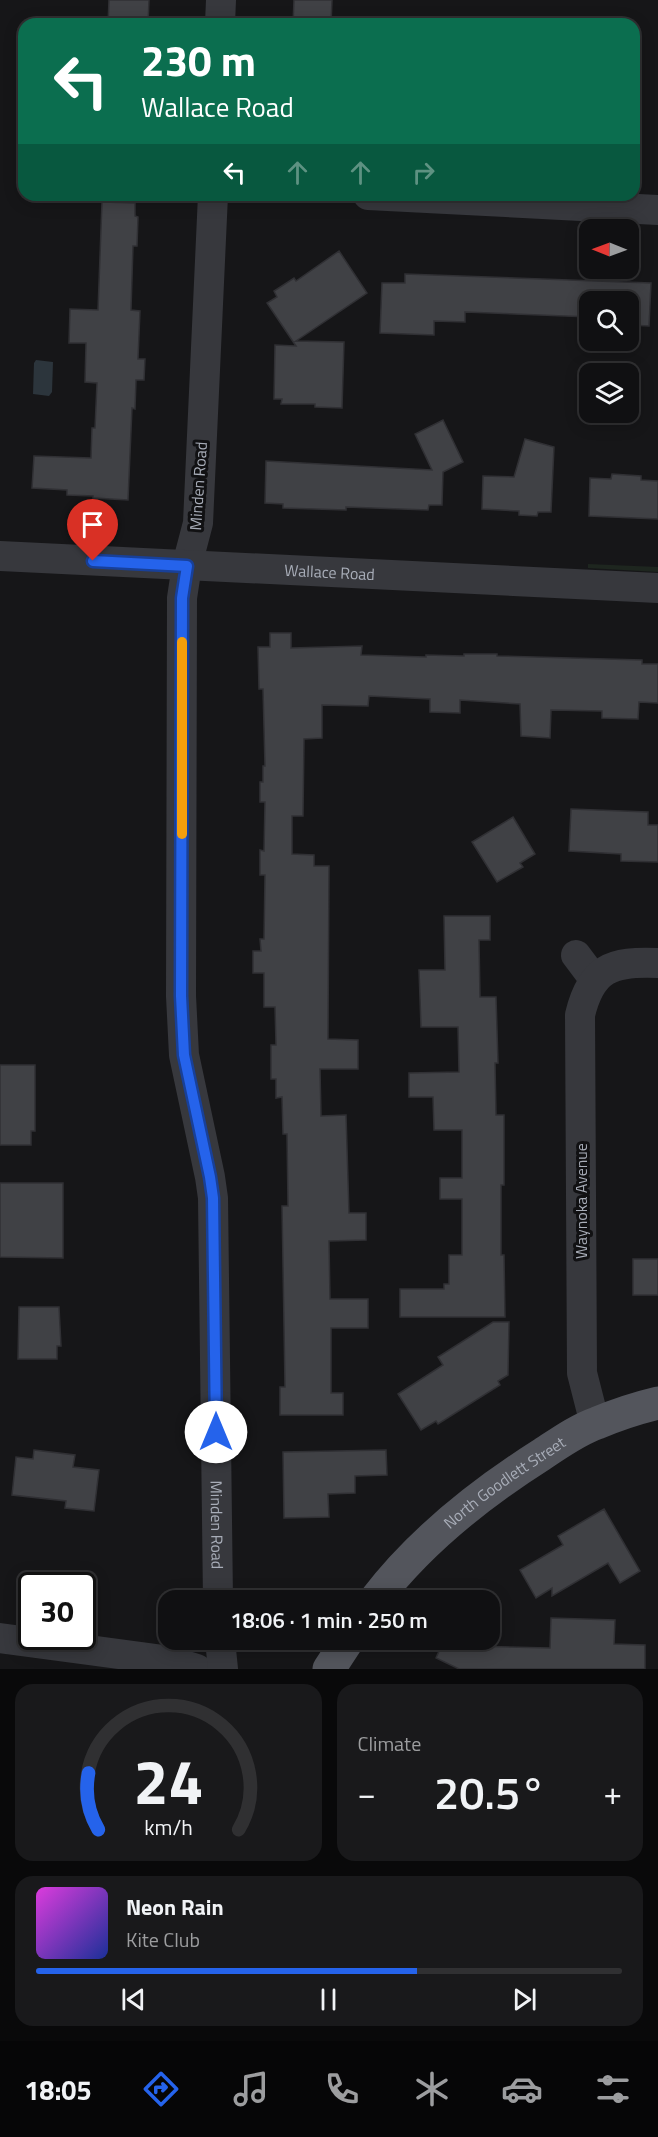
<!DOCTYPE html>
<html lang="en">
<head>
<meta charset="utf-8">
<style>
  body { margin:0; font-family:"Titillium Web",sans-serif; background:#19191b; color:#f1f3f6; height:100vh; display:flex; flex-direction:column; font-size:22px; white-space:nowrap }
  * { box-sizing:border-box; margin:0 }
  p { font-size:20px; color:#9c9d9f }
  .icon { flex:none; width:33px; height:33px; fill:none; stroke:currentColor; stroke-width:2; stroke-linecap:round; stroke-linejoin:round }
  .map { position:relative; height:1669px; overflow:hidden }
  .drawer { display:flex; flex-direction:column; gap:15px; padding:15px; background:#09090a; flex:1 }
  .drawer>* { flex:none }
  .guide { position:absolute; left:18px; top:18px; width:622px; height:183px; border-radius:18px; box-shadow:0 3px 15px #0003,0 0 0 2px #303032; background:#0b6e4f; color:#fff; overflow:hidden }
  .needle { width:39px; rotate:271deg }
  .fabs { position:absolute; left:579px; top:219px; display:grid; gap:12px }
  .fabs a { display:grid; place-items:center; width:60px; height:60px; border-radius:12px; background:#101012; box-shadow:0 3px 15px #0003,0 0 0 2px #303032; font-size:30px }
  .speed { position:absolute; left:18px; top:1572px; display:flex; gap:12px; font-size:30px; font-weight:700; text-align:center }
  .speed>* { display:grid; place-content:center; width:78px; height:78px; border-radius:50%; background:#101012; box-shadow:0 3px 15px #0003,0 0 0 2px #303032; line-height:1 }
  .speed .limit { border:3px solid #111; border-radius:9px; background:#fff; color:#111 }
  .pin { position:absolute; display:grid; place-items:center; width:51px; height:51px; color:#fff; margin:-62px -26px; border-radius:50% 50% 50% 0; rotate:-45deg; box-shadow:0 0 6px #0007 }
  .pin .icon { rotate:45deg }
  .me { position:absolute; width:66px; margin:-33px; rotate:0deg; stroke-linejoin:round; filter:drop-shadow(0 0 4px #0008) }
  .turn { display:flex; align-items:center; gap:21px; height:126px; padding:0 24px; font-size:27px }
  .turn .icon { width:78px; height:78px; stroke-width:2.5 }
  .turn b { display:block; font-size:42px; line-height:51px }
  .lanes { display:flex; align-items:center; height:57px; padding:0 24px; background:#0003; justify-content:center; gap:30px; direction:ltr }
  .lanes .off { opacity:.35 }
  .big { font-size:45px; font-weight:600; line-height:1.1 }
  .drawer .card { flex:1; display:flex; flex-direction:column; justify-content:center; gap:9px; min-width:0; padding:0 21px; border-radius:18px; background:#19191b }
  .drawer .dial { align-items:center; gap:0 }
  .dial svg { height:156px; overflow:visible; fill:none; stroke:#303032; stroke-width:7; stroke-linecap:round; text-anchor:middle }
  .dial text { fill:#f1f3f6; stroke:none }
  .song { display:flex; align-items:center; gap:18px }
  .cover { width:72px; height:72px; border-radius:9px; background:linear-gradient(135deg,hsl(300 70% 55%),hsl(230 70% 35%)) }
  .played { height:6px; border-radius:3px; background:linear-gradient(90deg,#2563eb 65%,#303032 65%) }
  .keys { display:flex; justify-content:space-around; direction:ltr }
  .heat { display:flex; justify-content:space-between; align-items:center; font-size:33px; direction:ltr }
  .drawer .tiles { flex:1; display:grid; gap:15px; grid-template-columns:1fr 1fr }
  .card:last-child { grid-column:span 2 }
  .trip { position:absolute; left:158px; top:1590px; width:342px; height:60px; border-radius:18px; background:#101012; box-shadow:0 3px 15px #0003,0 0 0 2px #303032; font-weight:600; line-height:60px; text-align:center }
  .tab-bar { display:flex; height:96px; justify-content:space-around; align-items:center; background:#060607; color:#9c9d9f }
  .tab-bar .icon { width:42px; height:42px }
  .tab-bar .on { color:#2563eb }
  .tab-bar b { font-size:27px; color:#f1f3f6 }
  .map>svg:first-child { display:block }
  .green { fill:#1e261f }
  .water { fill:#2c353c }
  .building { fill:#404145; stroke:#303034; stroke-width:1.5 }
  .lines { fill:none; stroke-linecap:round; stroke-linejoin:round }
  .minor { stroke:#37383d; stroke-width:30 }
  .major { stroke:#53555c; stroke-width:33 }
  .route-casing { stroke:#184099; stroke-width:15 }
  .route { stroke:#2563eb; stroke-width:10 }
  .slow { stroke:#f59e0b; stroke-width:10 }
  .labels { text-anchor:middle; stroke-width:6; stroke-linejoin:round; paint-order:stroke }
  .street-label { font-size:16px; fill:#a8adb8; stroke:#111113 }
</style>
</head>
<body>
<div class="map">
<svg width="658" height="1669" viewBox="0 0 658 1669">
  <rect width="100%" height="100%" fill="#161618"/>
  <!-- green -->
  <path class="green" d="M 588,564 L 658,567 L 658,572 L 588,568 Z"/>
  <!-- water -->
  <path class="water" d="M 36,360 L 53,362 L 52,392 L 49,396 L 33,394 L 34,363 Z"/>
  <!-- building -->
  <g class="building">
    <path d="M 109,0 L 149,0 L 148,24 L 108,24 Z"/>
    <path d="M 294,0 L 332,0 L 331,24 L 293,24 Z"/>
    <path d="M 102,202 L 135,203 L 135,216 L 138,217 L 137,246 L 133,246 L 131,310 L 140,311 L 138,359 L 145,359 L 144,380 L 136,380 L 135,409 L 132,408 L 128,500 L 93,498 L 93,496 L 67,495 L 67,490 L 32,488 L 34,456 L 91,458 L 92,428 L 95,428 L 97,383 L 85,382 L 86,343 L 69,343 L 70,309 L 98,310 Z"/>
    <path d="M 339,251 L 367,293 L 296,341 L 344,342 L 342,408 L 315,407 L 315,404 L 281,404 L 282,399 L 274,399 L 275,345 L 296,346 L 267,303 L 277,297 L 274,291 L 294,278 L 296,281 Z"/>
    <path d="M 405,274 L 651,283 L 649,326 L 628,325 L 628,302 L 590,302 L 590,317 L 465,312 L 465,322 L 434,321 L 434,335 L 380,333 L 382,283 L 405,283 Z"/>
    <path d="M 443,420 L 463,462 L 443,472 L 442,505 L 429,505 L 428,510 L 346,507 L 346,510 L 283,508 L 283,504 L 265,503 L 266,461 L 432,470 L 415,434 Z"/>
    <path d="M 525,439 L 554,447 L 551,512 L 538,512 L 537,516 L 519,515 L 519,511 L 482,509 L 483,476 L 514,477 Z"/>
    <path d="M 612,474 L 641,476 L 641,480 L 658,481 L 658,519 L 589,516 L 590,478 L 611,479 Z"/>
    <path d="M 270,633 L 291,633 L 291,648 L 362,646 L 361,655 L 426,657 L 426,655 L 464,656 L 464,654 L 497,654 L 497,656 L 642,660 L 642,664 L 658,664 L 658,703 L 639,702 L 638,719 L 602,718 L 602,711 L 551,710 L 550,738 L 521,736 L 520,704 L 460,700 L 460,713 L 430,712 L 430,699 L 369,696 L 368,706 L 322,705 L 322,738 L 304,739 L 303,816 L 292,816 L 292,854 L 314,855 L 314,866 L 329,866 L 328,1039 L 358,1040 L 358,1069 L 320,1069 L 321,1116 L 346,1115 L 349,1213 L 366,1213 L 366,1240 L 329,1241 L 330,1299 L 368,1299 L 368,1328 L 331,1328 L 331,1393 L 343,1393 L 343,1415 L 280,1415 L 280,1387 L 285,1387 L 282,1206 L 288,1206 L 287,1134 L 283,1134 L 282,1097 L 276,1098 L 276,1079 L 271,1079 L 271,1045 L 276,1045 L 275,1007 L 264,1007 L 264,973 L 253,973 L 253,951 L 261,951 L 260,939 L 264,939 L 265,875 L 260,875 L 260,850 L 264,851 L 265,802 L 260,802 L 260,782 L 263,782 L 263,766 L 265,766 L 263,689 L 259,689 L 258,647 L 270,647 Z"/>
    <path d="M 571,809 L 648,812 L 648,825 L 658,825 L 658,862 L 621,861 L 621,854 L 569,851 Z"/>
    <path d="M 513,817 L 535,854 L 520,863 L 523,867 L 497,882 L 472,842 Z"/>
    <path d="M 444,916 L 490,916 L 490,940 L 479,940 L 480,997 L 496,997 L 498,1063 L 495,1063 L 496,1115 L 504,1115 L 504,1185 L 501,1185 L 501,1255 L 504,1255 L 505,1317 L 400,1317 L 400,1289 L 444,1289 L 444,1284 L 449,1284 L 449,1255 L 462,1255 L 462,1199 L 440,1199 L 440,1178 L 462,1178 L 462,1130 L 434,1130 L 433,1097 L 409,1097 L 409,1073 L 459,1072 L 458,1027 L 421,1027 L 419,970 L 445,970 Z"/>
    <path d="M 0,1065 L 35,1065 L 35,1131 L 31,1131 L 31,1145 L 0,1145 Z"/>
    <path d="M 0,1183 L 63,1183 L 63,1258 L 0,1257 Z"/>
    <rect x="633" y="1259" width="25" height="36"/>
    <path d="M 19,1307 L 59,1307 L 61,1346 L 57,1346 L 57,1359 L 18,1359 Z"/>
    <path d="M 493,1322 L 509,1322 L 508,1375 L 498,1381 L 500,1385 L 438,1424 L 436,1421 L 421,1430 L 398,1394 L 443,1365 L 438,1357 Z"/>
    <path d="M 34,1450 L 75,1455 L 73,1467 L 99,1470 L 94,1511 L 65,1508 L 66,1501 L 12,1495 L 16,1457 L 33,1459 Z"/>
    <path d="M 386,1450 L 387,1475 L 355,1476 L 355,1493 L 328,1494 L 329,1517 L 284,1518 L 283,1452 Z"/>
    <path d="M 604,1509 L 640,1571 L 620,1583 L 608,1563 L 552,1596 L 552,1588 L 536,1598 L 520,1570 L 563,1545 L 558,1536 Z"/>
    <path d="M 551,1618 L 615,1620 L 614,1644 L 645,1645 L 645,1669 L 459,1669 L 436,1658 L 444,1640 L 476,1640 L 473,1646 L 550,1648 Z"/>
  </g>
  <g class="lines">
    <!-- minor -->
    <g class="minor">
      <path d="M 220,24 L 221,0"/>
      <path id="s1" d="M 213,195 L 198,523 L 187,565 L 182,598 L 181,996 L 184,1055 L 210,1177 L 213,1198 L 218,1600"/>
      <path d="M 368,195 L 658,210"/>
      <path id="s2" d="M 0,556 L 658,588"/>
      <path d="M 576,955 L 594,979"/>
      <path d="M 595,1424 L 582,1373 L 580,1015 C 591,968 612,961 658,963"/>
      <path d="M 0,1638 L 171,1661 L 197,1669"/>
      <path d="M 220,1640 L 223,1669"/>
    </g>
    <!-- major -->
    <g class="major">
      <path id="s3" d="M 375,1600 C 420,1541 478,1495 541,1455 C 558,1444 577,1430 597,1423 C 616,1415 637,1408 658,1403"/>
      <path d="M 329,1669 L 348,1640"/>
    </g>
  </g>
  <g class="lines">
    <!-- route casing -->
    <g class="route-casing">
      <path id="route" d="M 93,561 L 187,566 L 182,598 L 181,996 L 184,1055 L 210,1177 L 213,1198 L 216,1432"/>
    </g>
    <!-- route -->
    <use href="#route" class="route"/>
    <!-- slow -->
    <path class="slow" d="M 182,834 L 182,642"/>
  </g>
  <g class="labels">
    <!-- street labels -->
    <g class="street-label">
      <text transform="translate(198 486) rotate(-86)" y="6">Minden Road</text>
      <text dy="6" stroke="none"><textPath href="#s2" startOffset="330">Wallace Road</textPath></text>
      <text transform="translate(581 1201) rotate(-90)" y="6">Waynoka Avenue</text>
      <text dy="6" stroke="none"><textPath href="#s3" startOffset="176">North Goodlett Street</textPath></text>
      <text dy="6" stroke="none"><textPath href="#s1" startOffset="1335">Minden Road</textPath></text>
    </g>
  </g>
</svg>
<div class="fabs">
<a><svg class="needle" viewBox="-14 -14 28 28"><path d="M0-13l5 13h-10z" fill="#e53935"/><path d="M0 13l5-13h-10z" fill="#9c9d9f"/></svg></a>
<a><svg class="icon" aria-label="search" viewBox="0 0 24 24"><circle cx="10" cy="10" r="6"/><path d="M15 15l6 6"/></svg></a>
<a><svg class="icon" aria-label="layers" viewBox="0 0 24 24"><path d="M12 4l9 5-9 5-9-5zM3 14l9 5 9-5"/></svg></a>
</div>
<div class="speed"><div class="limit">30</div></div>
<div class="pin" style="left:93px;top:561px;background:#d93025"><svg class="icon" aria-label="arrive" viewBox="0 0 24 24"><path d="M6 21V4h12l-3 4 3 4H6"/></svg></div>
<svg class="me" style="left:216px;top:1432px" viewBox="-20 -20 40 40"><circle r="19" fill="#fff"/><path d="M0-13L10 11 0 6-10 11z" fill="#2563eb"/></svg>
<div class="trip">18:06 · 1 min · 250 m</div>
<div class="guide">
<div class="turn"><svg class="icon" aria-label="left" viewBox="0 0 24 24"><path d="M17 20v-9H6M10 6l-5 5 5 5"/></svg><div><b>230 m</b>Wallace Road</div></div>
<div class="lanes"><svg class="icon" aria-label="left" viewBox="0 0 24 24"><path d="M17 20v-9H6M10 6l-5 5 5 5"/></svg><svg class="icon off" aria-label="ahead" viewBox="0 0 24 24"><path d="M12 20V5M6 11l6-6 6 6"/></svg><svg class="icon off" aria-label="ahead" viewBox="0 0 24 24"><path d="M12 20V5M6 11l6-6 6 6"/></svg><svg class="icon off" aria-label="right" viewBox="0 0 24 24"><path d="M7 20v-9h11M14 6l5 5-5 5"/></svg></div>
</div>
</div>
<section class="drawer">
<div class="tiles">
<div class="card dial"><svg viewBox="0 0 100 80">
<path d="M14 69A42 42 0 1 1 86 69"/>
<path d="M14 69A42 42 0 0 1 9 40" stroke="#2563eb"/>
<text x="50" y="56" font-size="32" font-weight="700">24</text>
<text x="50" y="72" font-size="11">km/h</text>
</svg></div>
<div class="card"><p>Climate</p>
<div class="heat"><a>−</a><b class="big">20.5°</b><a>+</a></div>
</div>
<div class="card">
<div class="song"><i class="cover"></i><div><b>Neon Rain</b><p>Kite Club</p></div></div>
<div class="played"></div>
<div class="keys"><svg class="icon" aria-label="previous" viewBox="0 0 24 24"><path d="M18 5L8 12l10 7zM5 5v14"/></svg><svg class="icon" aria-label="pause" viewBox="0 0 24 24"><path d="M8 5v14M16 5v14"/></svg><svg class="icon" aria-label="next" viewBox="0 0 24 24"><path d="M6 5l10 7-10 7zM19 5v14"/></svg></div>
</div>
</div>
</section>
<nav class="tab-bar">
<b>18:05</b>
<svg class="icon on" aria-label="directions" viewBox="0 0 24 24"><path d="M12 3l9 9-9 9-9-9zM9 14v-3h6M13 9l2 2-2 2"/></svg>
<svg class="icon" aria-label="music" viewBox="0 0 24 24"><path d="M9 18V5l10-2v13"/><circle cx="6" cy="18" r="3"/><circle cx="16" cy="16" r="3"/></svg>
<svg class="icon" aria-label="phone" viewBox="0 0 24 24"><path d="M5 4h4l2 5-3 2q2 4 5 5l2-3 5 2v4C11 20 4 13 5 4z"/></svg>
<svg class="icon" aria-label="climate" viewBox="0 0 24 24"><path d="M12 3v18M4 7l16 10M4 17L20 7"/></svg>
<svg class="icon" aria-label="car" viewBox="0 0 24 24"><path d="M5 17H2v-5l4-1 3-4h7l3 4 3 1v5h-3M9 17h6M6 11h13"/><circle cx="7" cy="17" r="2"/><circle cx="17" cy="17" r="2"/></svg>
<svg class="icon" aria-label="filters" viewBox="0 0 24 24"><path d="M4 7h16M4 17h16"/><circle cx="9" cy="7" r="2"/><circle cx="15" cy="17" r="2"/></svg>
</nav>
</body>
</html>
